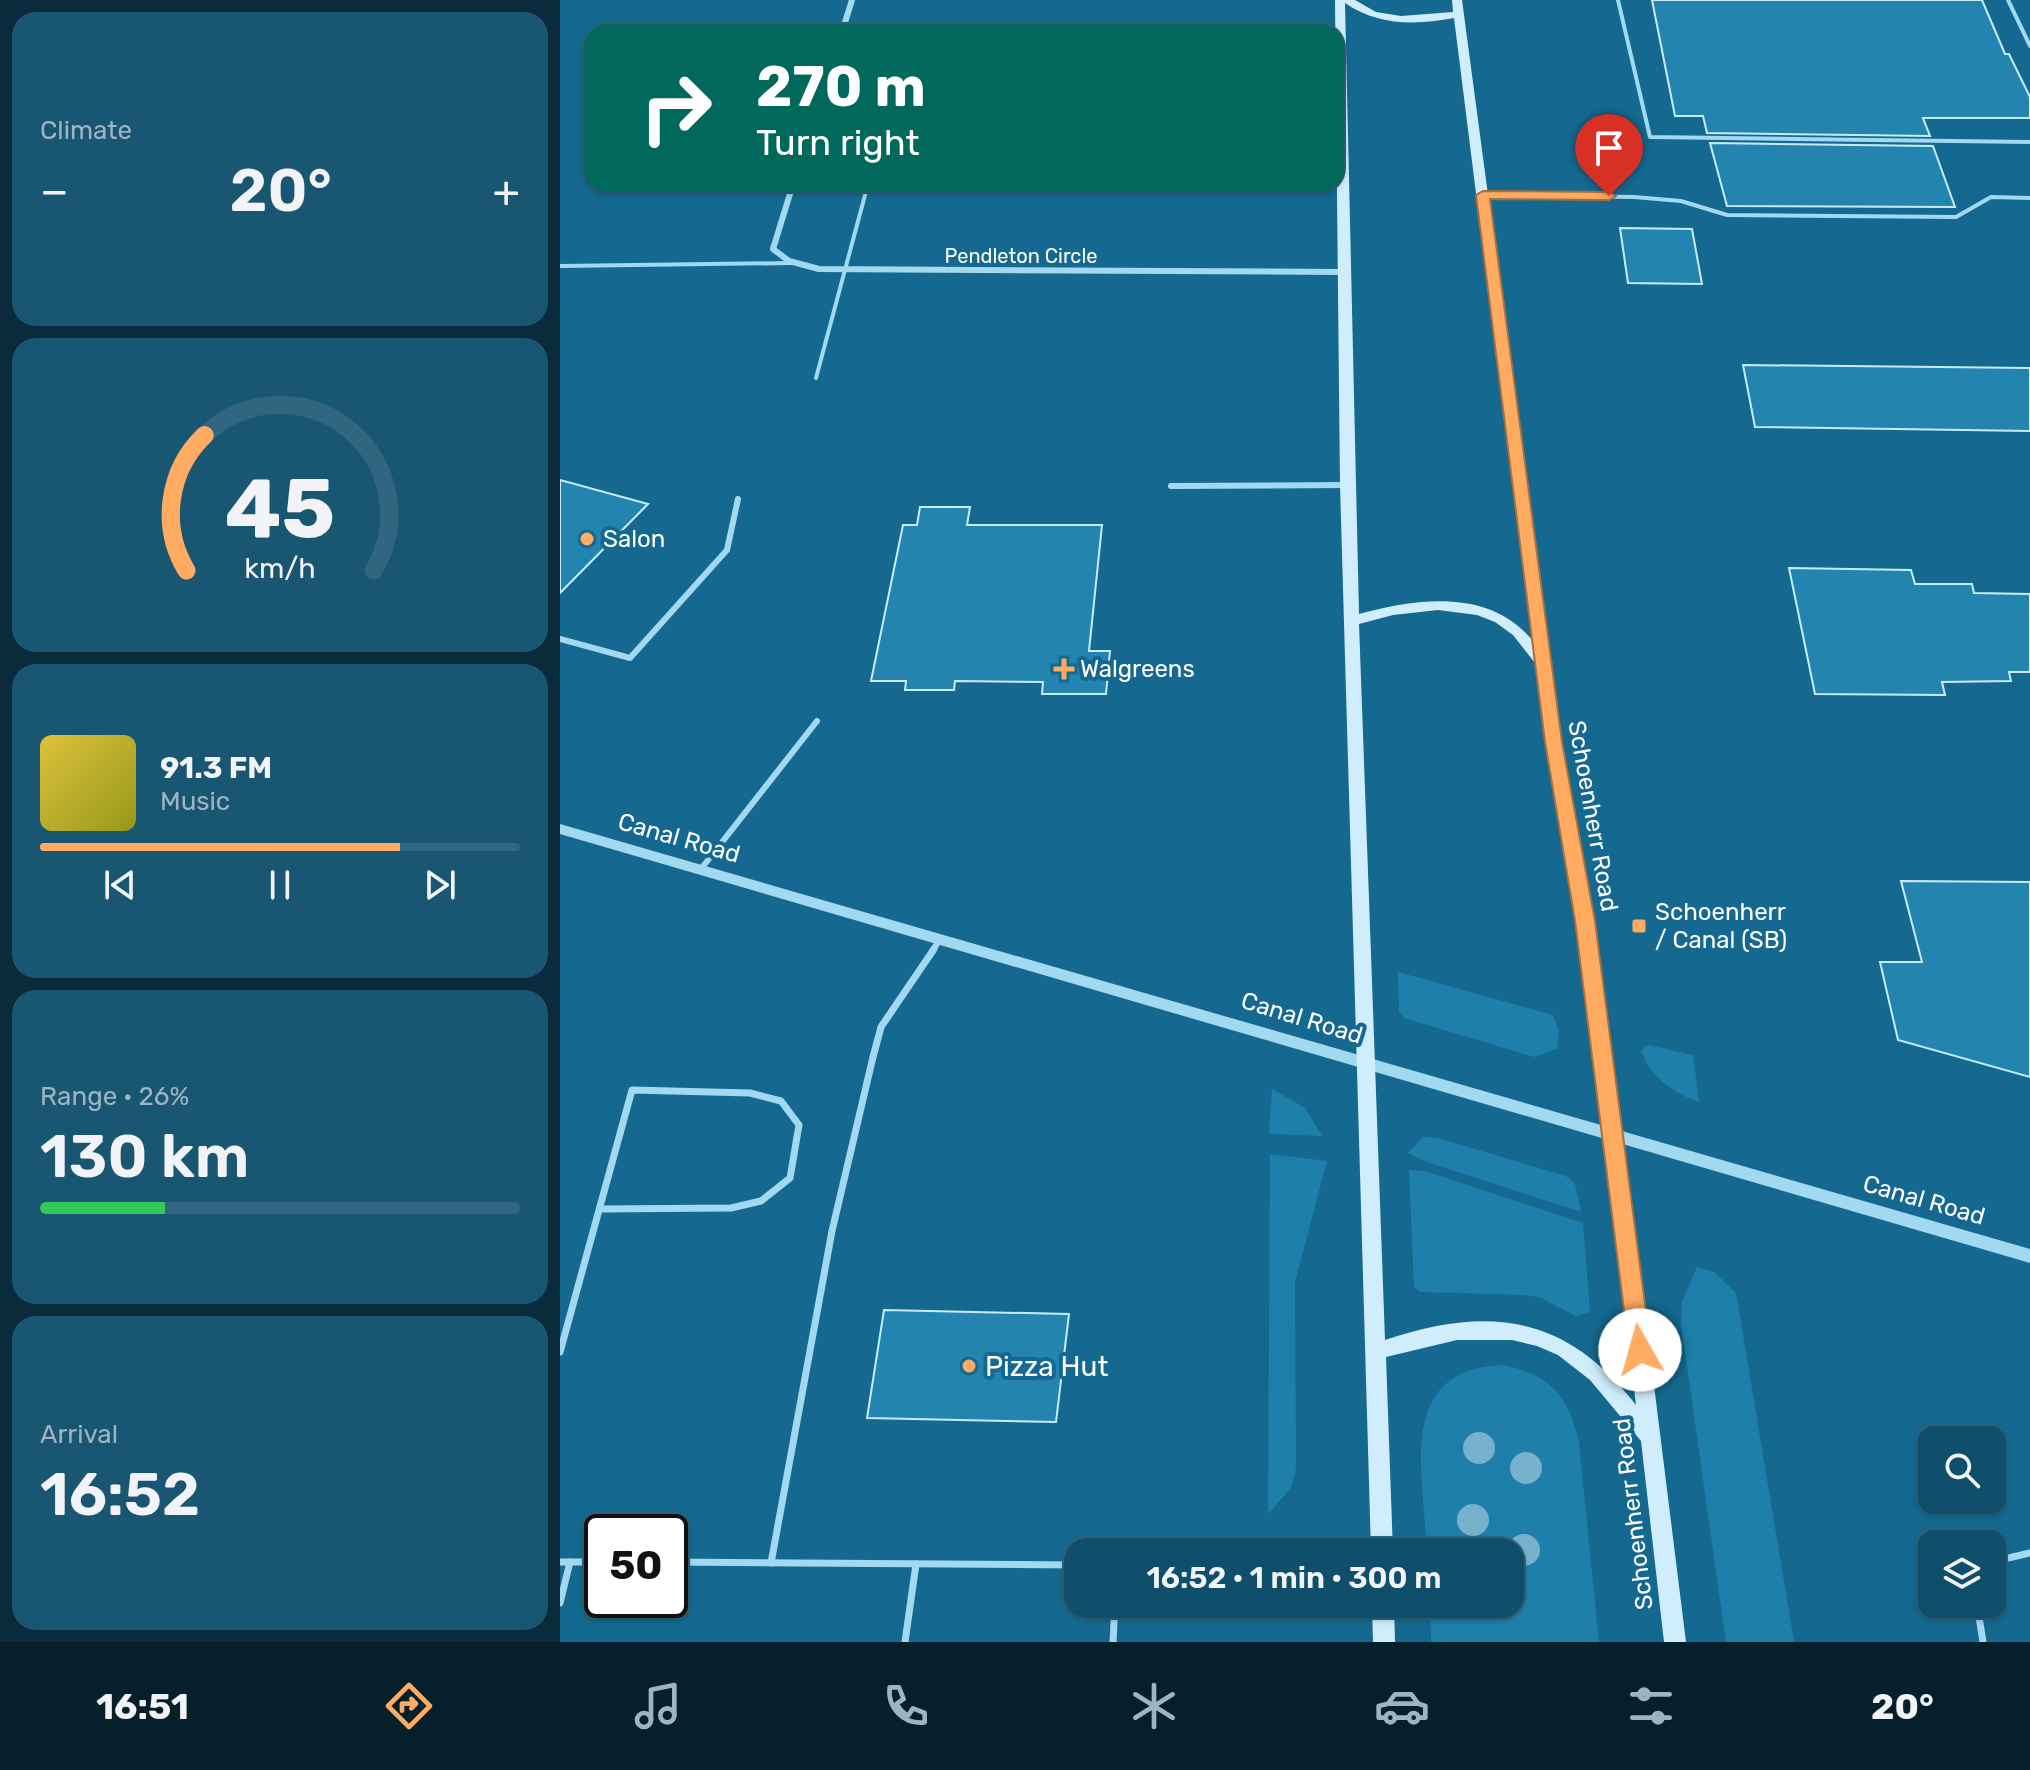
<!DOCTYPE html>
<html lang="en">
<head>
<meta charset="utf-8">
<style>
  body { margin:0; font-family:Rubik,sans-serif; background:#195672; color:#f1f3f6; height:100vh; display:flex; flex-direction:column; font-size:30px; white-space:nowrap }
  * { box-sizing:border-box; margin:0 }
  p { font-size:26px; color:#9cb5c2 }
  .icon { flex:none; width:44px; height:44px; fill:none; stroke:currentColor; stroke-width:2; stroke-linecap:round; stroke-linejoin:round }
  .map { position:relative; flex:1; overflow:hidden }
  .sheet { display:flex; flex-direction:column; gap:12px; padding:12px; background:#092b3b; width:560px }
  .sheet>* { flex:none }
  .top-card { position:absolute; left:24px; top:24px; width:760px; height:168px; border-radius:24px; box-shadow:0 2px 6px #0004,0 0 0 2px #30667f; background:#00695c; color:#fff; overflow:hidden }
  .fabs { position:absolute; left:1358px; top:1426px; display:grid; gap:16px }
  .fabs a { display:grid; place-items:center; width:88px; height:88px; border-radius:16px; background:#104f6c; box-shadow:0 2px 6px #0004,0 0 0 2px #30667f; font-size:40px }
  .speed { position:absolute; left:24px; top:1514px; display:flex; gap:16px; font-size:40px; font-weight:700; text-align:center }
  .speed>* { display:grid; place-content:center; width:104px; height:104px; border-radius:50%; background:#104f6c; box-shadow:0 2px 6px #0004,0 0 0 2px #30667f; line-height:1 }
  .speed .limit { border:4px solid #111; border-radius:12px; background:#fff; color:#111 }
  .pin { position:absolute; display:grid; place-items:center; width:68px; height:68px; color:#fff; margin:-82px -34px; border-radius:50% 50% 50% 0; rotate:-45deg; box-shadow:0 0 8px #0007 }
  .pin .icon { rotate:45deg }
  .me { position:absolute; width:88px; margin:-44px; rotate:353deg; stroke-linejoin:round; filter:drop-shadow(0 0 6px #0008) }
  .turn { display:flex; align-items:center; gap:28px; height:168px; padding:0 40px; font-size:36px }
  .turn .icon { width:104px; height:104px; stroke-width:2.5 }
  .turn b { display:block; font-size:56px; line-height:68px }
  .big { font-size:60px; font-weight:600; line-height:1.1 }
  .sheet .widget { flex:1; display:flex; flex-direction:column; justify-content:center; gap:12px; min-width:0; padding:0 28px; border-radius:24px; background:#195672 }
  .sheet .dial { align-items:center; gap:0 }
  .dial svg { height:208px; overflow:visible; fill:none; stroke:#30667f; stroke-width:7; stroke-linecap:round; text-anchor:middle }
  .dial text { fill:#f1f3f6; stroke:none }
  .song { display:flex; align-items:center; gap:24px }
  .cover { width:96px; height:96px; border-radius:12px; background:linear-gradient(135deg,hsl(50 70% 55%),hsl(60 70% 35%)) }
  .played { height:8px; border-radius:4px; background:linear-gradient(90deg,#ffab61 75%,#30667f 75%) }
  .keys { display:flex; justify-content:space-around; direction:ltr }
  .heat { display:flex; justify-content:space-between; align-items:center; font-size:44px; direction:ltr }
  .charge { height:12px; border-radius:6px; background:linear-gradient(90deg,#34c759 26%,#30667f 0) }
  .trip { position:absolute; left:504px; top:1538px; width:460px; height:80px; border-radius:24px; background:#104f6c; box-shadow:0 2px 6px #0004,0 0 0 2px #30667f; font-weight:600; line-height:80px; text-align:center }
  .tabs { display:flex; height:128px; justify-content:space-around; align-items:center; background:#06202b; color:#9cb5c2 }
  .tabs .icon { width:56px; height:56px }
  .tabs .selected { color:#ffab61 }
  .tabs b { font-size:36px; color:#f1f3f6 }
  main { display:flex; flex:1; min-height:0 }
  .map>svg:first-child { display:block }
  .green { fill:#1e7faa }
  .building { fill:#2384af; stroke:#c9ecfc; stroke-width:2 }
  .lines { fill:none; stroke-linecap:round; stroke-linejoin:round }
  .service-far2 { stroke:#a2d9f0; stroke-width:4 }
  .service-far1 { stroke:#a2d9f0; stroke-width:6 }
  .service { stroke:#a2d9f0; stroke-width:7 }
  .minor { stroke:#a2d9f0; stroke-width:6 }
  .tertiary { fill:#a2d9f0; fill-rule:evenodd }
  .secondary { fill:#d0edfb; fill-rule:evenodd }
  .tree { fill:#78b1cb }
  .route { fill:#ffab61; stroke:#a66f3f; stroke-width:2 }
  .poi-dot { fill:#ffab61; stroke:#156990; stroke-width:3 }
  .labels { text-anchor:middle; stroke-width:8; stroke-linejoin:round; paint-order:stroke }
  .far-street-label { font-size:20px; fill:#fff; stroke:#156990 }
  .poi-label { font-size:24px; fill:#fff; stroke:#156990; text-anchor:start }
  .street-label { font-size:24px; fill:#fff; stroke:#156990 }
  .near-poi-label { font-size:28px; fill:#fff; stroke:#156990; text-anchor:start }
</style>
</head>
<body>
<main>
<section class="sheet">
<div class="widget"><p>Climate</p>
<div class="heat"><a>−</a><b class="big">20°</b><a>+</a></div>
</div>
<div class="widget dial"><svg viewBox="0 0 100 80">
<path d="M14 69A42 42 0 1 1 86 69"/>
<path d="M14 69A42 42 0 0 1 21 17" stroke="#ffab61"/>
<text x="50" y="56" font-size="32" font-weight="700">45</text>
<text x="50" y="72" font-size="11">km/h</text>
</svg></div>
<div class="widget">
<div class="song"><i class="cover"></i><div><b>91.3 FM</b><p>Music</p></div></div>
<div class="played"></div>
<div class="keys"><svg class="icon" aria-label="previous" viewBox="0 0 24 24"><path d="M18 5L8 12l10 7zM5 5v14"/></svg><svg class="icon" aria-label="pause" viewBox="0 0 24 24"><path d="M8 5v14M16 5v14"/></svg><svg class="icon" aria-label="next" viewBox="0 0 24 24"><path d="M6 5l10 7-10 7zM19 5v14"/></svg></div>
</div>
<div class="widget"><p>Range · 26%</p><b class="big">130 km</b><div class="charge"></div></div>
<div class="widget"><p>Arrival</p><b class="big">16:52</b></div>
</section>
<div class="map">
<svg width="1470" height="1642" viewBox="0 0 1470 1642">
  <rect width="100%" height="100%" fill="#156990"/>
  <!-- green -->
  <g class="green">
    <path d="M 838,972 L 993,1015 L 999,1031 L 997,1049 L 974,1057 L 844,1018 L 839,1011 Z"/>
    <path d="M 1089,1045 L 1133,1055 L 1139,1102 C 1112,1092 1091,1078 1081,1050 Z"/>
    <path d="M 712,1089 L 745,1108 L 762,1136 L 709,1134 Z"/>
    <path d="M 863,1137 L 878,1138 L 1006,1176 L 1015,1184 L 1021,1212 L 867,1162 L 848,1153 Z"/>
    <path d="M 710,1154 L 767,1161 L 735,1282 L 736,1468 L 731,1488 L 708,1514 Z"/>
    <path d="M 849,1170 L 865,1171 L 1023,1223 L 1030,1312 L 1016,1316 L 979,1297 L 963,1295 L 860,1292 L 854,1287 Z"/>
    <path d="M 1137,1267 L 1154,1272 L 1176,1293 L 1234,1642 L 1166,1642 L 1121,1324 L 1122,1302 Z"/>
    <path d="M 942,1365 C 990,1374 1008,1395 1019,1442 L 1039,1642 L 871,1642 L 870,1604 L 950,1604 L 950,1552 L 867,1552 C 864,1477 834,1369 942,1365 Z"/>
  </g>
  <!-- building -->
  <g class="building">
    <path d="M 1092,0 L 1422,0 L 1445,54 L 1449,54 L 1470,97 L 1470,118 L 1363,118 L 1370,136 L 1147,133 L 1143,116 L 1115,116 Z"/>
    <path d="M 1150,143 L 1373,146 L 1395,207 L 1167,206 Z"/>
    <path d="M 1060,228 L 1132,229 L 1142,284 L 1068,283 Z"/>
    <path d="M 1183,365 L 1470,368 L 1470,431 L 1195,427 Z"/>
    <path d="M 0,480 L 88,504 L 0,593 Z"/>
    <path d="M 360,507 L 410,507 L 407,525 L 542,525 L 529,651 L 550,651 L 546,694 L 482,694 L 483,682 L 395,681 L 394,690 L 345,690 L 346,681 L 311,681 L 343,525 L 357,525 Z"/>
    <path d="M 1229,568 L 1351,570 L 1355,584 L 1412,584 L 1414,593 L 1470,594 L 1470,672 L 1449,672 L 1451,681 L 1382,682 L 1385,695 L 1255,694 Z"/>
    <path d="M 1341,881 L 1470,882 L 1470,1077 L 1338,1040 L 1320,962 L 1362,962 Z"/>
    <path d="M 324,1310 L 509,1314 L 496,1422 L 307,1418 Z"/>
  </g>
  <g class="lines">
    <!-- service-far2 -->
    <g class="service-far2">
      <path d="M 1058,0 L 1090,137 L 1470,142"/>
      <path d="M 1448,0 L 1470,46"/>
      <path d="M 923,195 L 1074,197 L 1121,201 L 1167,215 L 1396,217 L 1431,197 L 1470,198"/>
      <path d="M 0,266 L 232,263"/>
      <path d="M 256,378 L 308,184"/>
    </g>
    <!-- service-far1 -->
    <g class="service-far1">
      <path d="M 611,486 L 787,485"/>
      <path d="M 0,639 L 70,658 L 167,550 L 178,499"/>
      <path d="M 141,869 L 257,721"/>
      <path d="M 372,951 L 381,938"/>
    </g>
    <!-- service -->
    <g class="service">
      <path d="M 0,1352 L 72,1090 L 190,1093 L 221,1101 L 239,1125 L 230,1178 L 201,1201 L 171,1208 L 40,1209"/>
      <path d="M 0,1562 L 42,1562"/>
      <path d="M 110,1562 L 518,1565"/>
      <path d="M 211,1563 L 272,1231 L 313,1057 L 321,1027 L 374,949"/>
      <path d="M 1432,1567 L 1440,1560 L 1470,1553"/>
      <path d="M 0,1603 L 10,1562"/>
      <path d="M 1417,1604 L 1423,1642"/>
      <path d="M 345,1642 L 356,1564"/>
      <path d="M 553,1642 L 555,1604"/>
    </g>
    <!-- minor -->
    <g class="minor">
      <path d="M 282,32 L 292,0"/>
      <path d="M 233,184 L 213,249 L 229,261 L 259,269 L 783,272"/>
    </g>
    <!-- tertiary -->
    <path class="tertiary" d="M 0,824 L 1470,1249 L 1470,1263 L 0,834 Z"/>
    <!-- secondary -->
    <g class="secondary">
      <path d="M 775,0 L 795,0 L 816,12 L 841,16 L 893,12 L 892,0 L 902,0 L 1001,742 L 1033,921 L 1075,1233 L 1126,1642 L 1104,1642 L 1081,1441 L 1030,1380 L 998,1355 L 977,1346 L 952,1340 L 897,1340 L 826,1357 L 833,1552 L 811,1552 L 780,485 ZM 785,3 C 818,26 856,25 894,18 L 972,640 C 930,588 856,598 799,614 ZM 878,610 L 917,615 L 935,622 L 953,635 L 975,663 L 985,742 L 1017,921 L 1076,1405 C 1006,1315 930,1305 825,1340 L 799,624 L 833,615 Z"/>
      <path d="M 812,1604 L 834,1604 L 835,1642 L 813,1642 Z"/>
    </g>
  </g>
  <!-- trees -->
  <g class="tree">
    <circle cx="919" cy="1448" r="16"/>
    <circle cx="966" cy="1468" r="16"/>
    <circle cx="913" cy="1520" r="16"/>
    <circle cx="964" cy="1550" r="16"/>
  </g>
  <!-- route -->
  <path class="route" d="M 923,191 L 1049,192 L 1056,196 L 1049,200 L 930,199 L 1002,742 L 1035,921 L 1091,1350 L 1088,1357 L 1080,1360 L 1072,1357 L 1069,1350 L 1015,921 L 985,742 L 916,195 Z"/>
  <!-- markers -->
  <g class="poi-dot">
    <circle cx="27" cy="539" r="8"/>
    <path d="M500 657h8v8h8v8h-8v8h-8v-8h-8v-8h8z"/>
    <rect x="1071" y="918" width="16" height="16" rx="4"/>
    <circle cx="409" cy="1366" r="8"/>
  </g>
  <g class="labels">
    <!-- far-street labels -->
    <g class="far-street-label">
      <text x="461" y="263">Pendleton Circle</text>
    </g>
    <!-- poi labels -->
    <g class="poi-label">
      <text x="43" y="547">Salon</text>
      <text x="520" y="677">Walgreens</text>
      <text x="1095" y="920">Schoenherr<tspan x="1095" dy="28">/ Canal (SB)</tspan></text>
    </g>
    <!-- street labels -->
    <g class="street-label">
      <text transform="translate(1033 816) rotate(80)" y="8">Schoenherr Road</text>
      <text transform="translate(119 838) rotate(16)" y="8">Canal Road</text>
      <text transform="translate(742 1018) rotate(17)" y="8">Canal Road</text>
      <text transform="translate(1364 1200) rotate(16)" y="8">Canal Road</text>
      <text transform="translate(1073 1514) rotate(-97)" y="8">Schoenherr Road</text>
    </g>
    <!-- near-poi labels -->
    <g class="near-poi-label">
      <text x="425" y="1376">Pizza Hut</text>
    </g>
  </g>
</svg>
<div class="fabs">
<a><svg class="icon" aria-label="search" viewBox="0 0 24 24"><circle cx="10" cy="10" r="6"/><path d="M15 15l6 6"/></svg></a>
<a><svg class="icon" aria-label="layers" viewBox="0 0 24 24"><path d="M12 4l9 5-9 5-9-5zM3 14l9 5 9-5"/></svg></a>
</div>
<div class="speed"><div class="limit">50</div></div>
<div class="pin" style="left:1049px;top:196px;background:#d93025"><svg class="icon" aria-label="arrive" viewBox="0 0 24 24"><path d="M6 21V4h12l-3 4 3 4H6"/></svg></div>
<svg class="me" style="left:1080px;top:1350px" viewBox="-20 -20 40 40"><circle r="19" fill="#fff"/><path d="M0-13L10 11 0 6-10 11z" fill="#ffab61"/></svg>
<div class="trip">16:52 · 1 min · 300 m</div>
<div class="top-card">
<div class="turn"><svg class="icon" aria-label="right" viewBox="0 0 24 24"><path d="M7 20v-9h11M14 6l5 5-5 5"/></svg><div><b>270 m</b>Turn right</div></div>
</div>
</div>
</main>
<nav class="tabs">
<b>16:51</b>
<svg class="icon selected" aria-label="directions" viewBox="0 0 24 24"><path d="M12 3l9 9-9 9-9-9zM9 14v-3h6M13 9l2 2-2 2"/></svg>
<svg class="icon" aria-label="music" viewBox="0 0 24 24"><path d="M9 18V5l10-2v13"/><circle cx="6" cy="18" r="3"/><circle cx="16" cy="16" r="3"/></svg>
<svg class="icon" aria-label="phone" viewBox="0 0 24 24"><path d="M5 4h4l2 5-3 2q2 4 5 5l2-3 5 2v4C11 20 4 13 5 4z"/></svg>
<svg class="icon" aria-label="climate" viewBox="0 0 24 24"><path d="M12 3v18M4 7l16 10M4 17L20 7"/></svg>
<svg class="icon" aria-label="car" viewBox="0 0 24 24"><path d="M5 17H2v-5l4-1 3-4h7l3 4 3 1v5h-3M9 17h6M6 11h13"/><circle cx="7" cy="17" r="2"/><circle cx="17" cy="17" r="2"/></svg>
<svg class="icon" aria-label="filters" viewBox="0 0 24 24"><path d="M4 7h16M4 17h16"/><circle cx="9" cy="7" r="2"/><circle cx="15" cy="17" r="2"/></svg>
<b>20°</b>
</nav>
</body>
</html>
